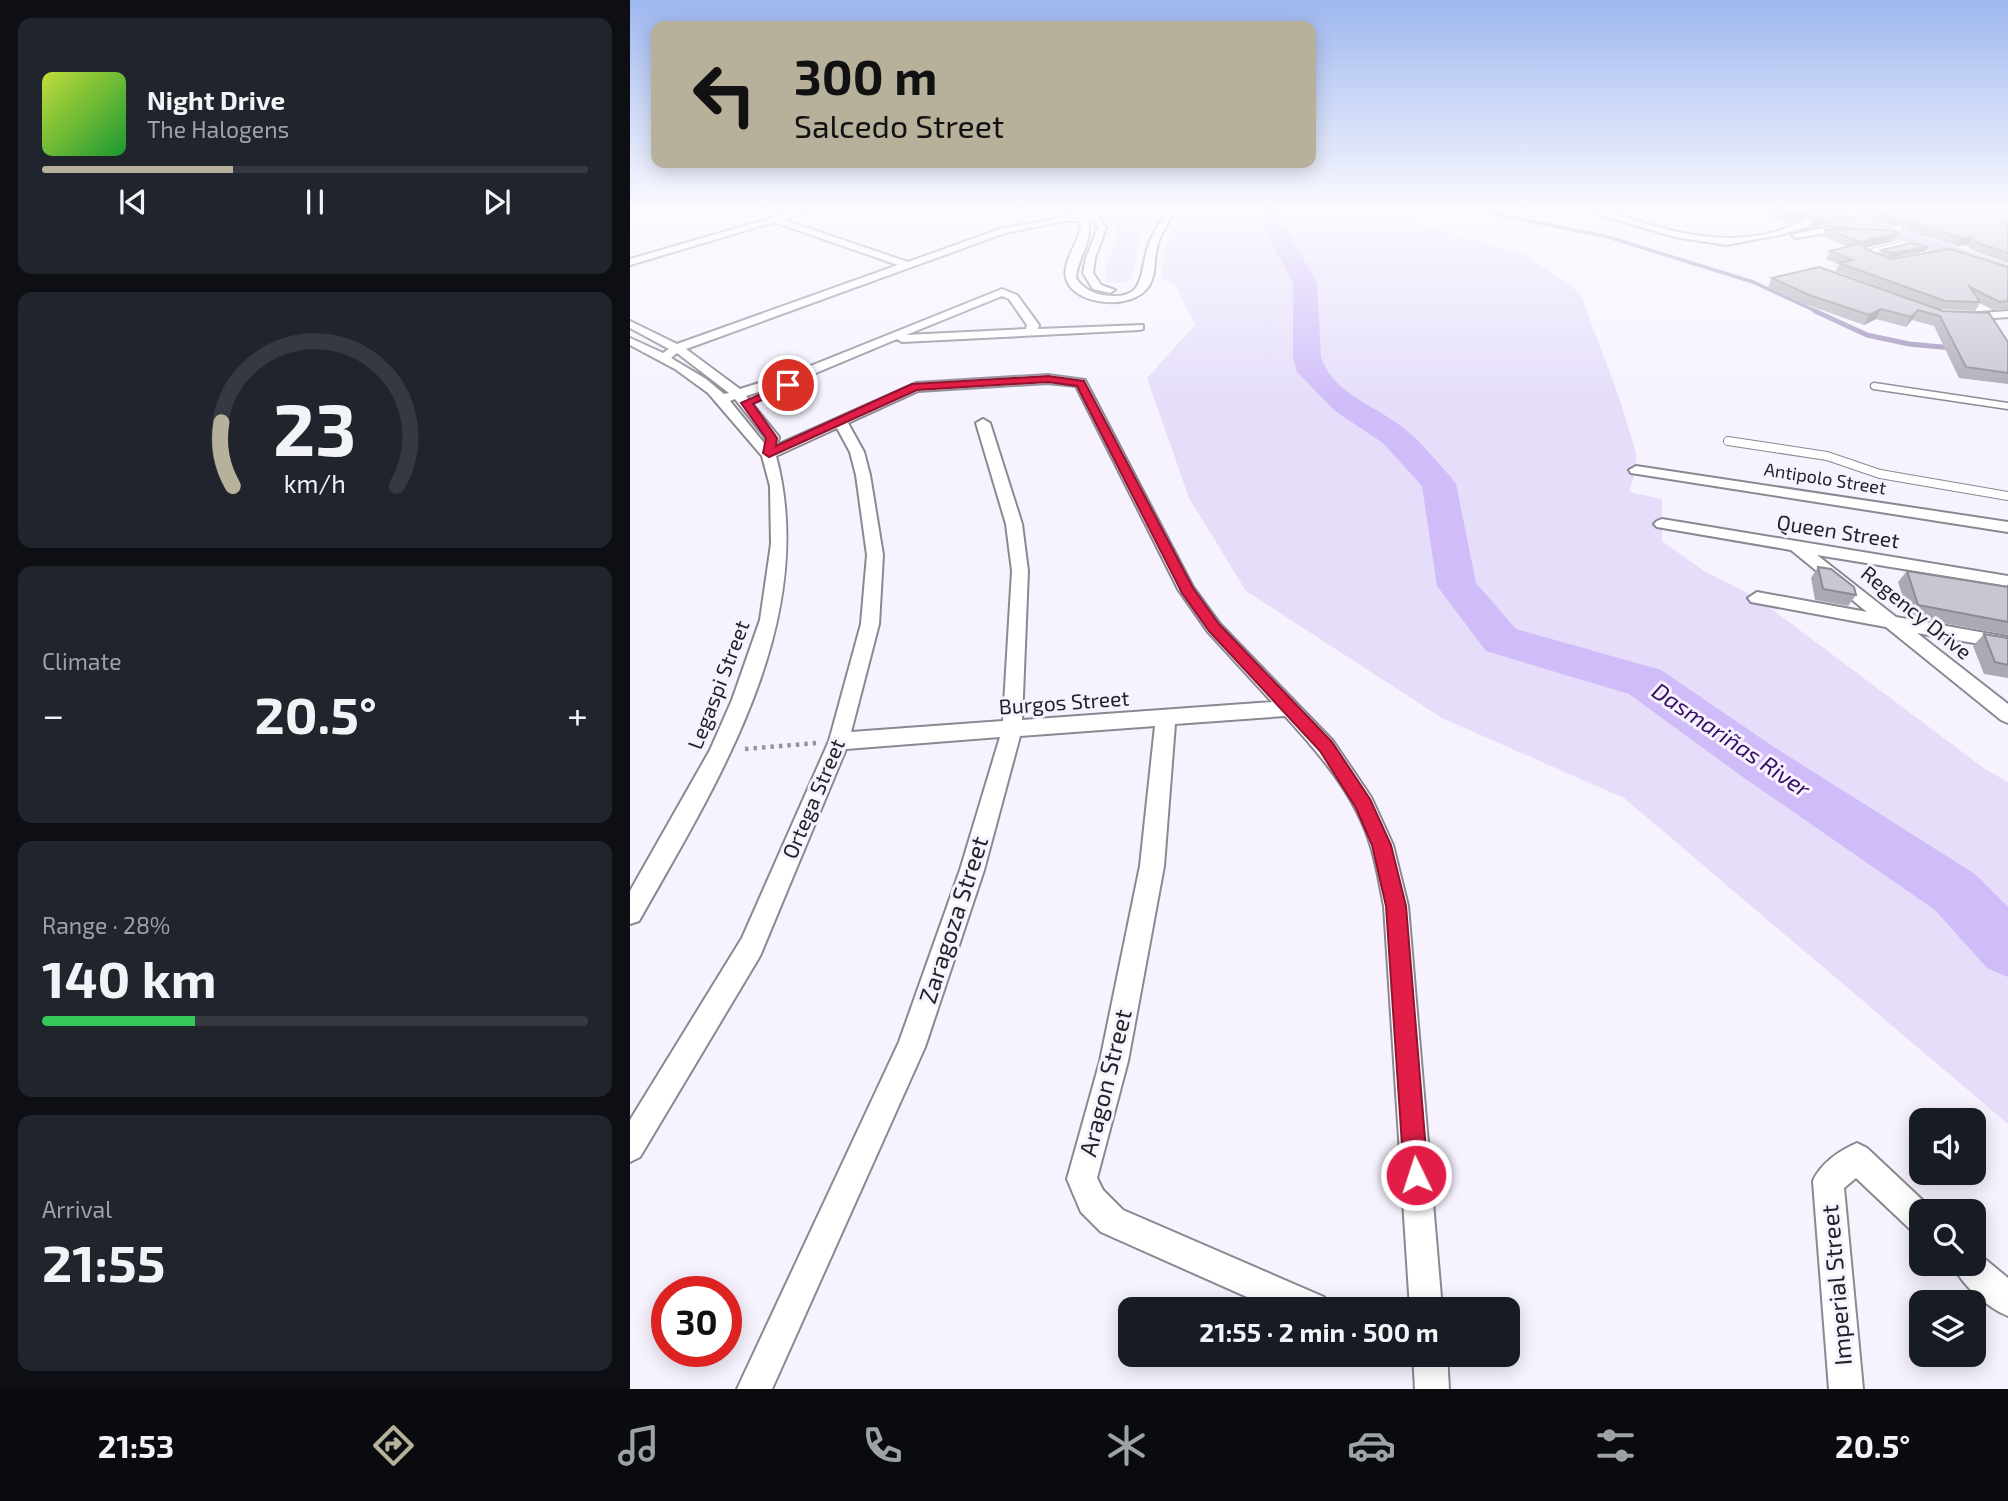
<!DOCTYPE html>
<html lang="en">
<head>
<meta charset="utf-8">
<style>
  body { margin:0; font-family:"Exo 2",sans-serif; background:#20242c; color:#f1f3f6; height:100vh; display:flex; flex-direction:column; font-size:26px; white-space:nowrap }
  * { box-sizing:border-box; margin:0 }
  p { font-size:23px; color:#9ea1a6 }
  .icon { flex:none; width:38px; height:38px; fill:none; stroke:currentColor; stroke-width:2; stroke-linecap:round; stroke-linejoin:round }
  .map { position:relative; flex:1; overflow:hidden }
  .sheet { display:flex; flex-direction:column; gap:18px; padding:18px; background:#0d0f14; width:630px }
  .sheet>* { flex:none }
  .hud { position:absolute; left:21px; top:21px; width:665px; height:147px; border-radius:14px; box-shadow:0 4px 18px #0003; background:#b7b09b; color:#111; overflow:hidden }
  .tools { position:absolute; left:1279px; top:1108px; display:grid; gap:14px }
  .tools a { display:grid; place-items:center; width:77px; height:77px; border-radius:14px; background:#171b24; box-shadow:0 4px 18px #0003; font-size:35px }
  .speed { position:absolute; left:21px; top:1276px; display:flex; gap:14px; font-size:35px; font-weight:700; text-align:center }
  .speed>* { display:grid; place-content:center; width:91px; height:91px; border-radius:50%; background:#171b24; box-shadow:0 4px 18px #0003; line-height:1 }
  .speed .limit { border:10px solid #d22; background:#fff; color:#111 }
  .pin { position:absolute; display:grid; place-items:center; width:60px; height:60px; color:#fff; margin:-30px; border:4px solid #fff; border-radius:50%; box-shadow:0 2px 7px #0007 }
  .me { position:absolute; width:77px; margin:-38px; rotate:356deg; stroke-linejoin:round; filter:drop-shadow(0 0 5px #0008) }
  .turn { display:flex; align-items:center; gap:24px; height:147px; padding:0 28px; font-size:32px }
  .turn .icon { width:91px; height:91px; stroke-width:2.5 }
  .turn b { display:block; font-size:49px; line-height:60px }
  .big { font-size:52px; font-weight:700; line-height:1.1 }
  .sheet .tile { flex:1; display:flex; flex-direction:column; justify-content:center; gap:10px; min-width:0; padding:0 24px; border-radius:14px; background:#20242c }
  .sheet .dial { align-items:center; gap:0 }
  .dial svg { height:182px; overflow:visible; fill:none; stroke:#363941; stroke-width:7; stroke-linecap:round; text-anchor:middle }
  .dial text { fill:#f1f3f6; stroke:none }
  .song { display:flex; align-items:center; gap:21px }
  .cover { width:84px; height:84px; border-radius:10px; background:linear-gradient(135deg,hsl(70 70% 55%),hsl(130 70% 35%)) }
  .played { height:7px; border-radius:4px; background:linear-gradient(90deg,#b7b09b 35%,#363941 35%) }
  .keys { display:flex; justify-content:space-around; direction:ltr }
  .heat { display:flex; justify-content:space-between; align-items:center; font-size:38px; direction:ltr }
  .charge { height:10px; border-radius:5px; background:linear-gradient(90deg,#34c759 28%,#363941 0) }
  .trip { position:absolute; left:488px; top:1297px; width:402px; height:70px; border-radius:14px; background:#171b24; box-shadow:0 4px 18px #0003; font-weight:700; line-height:70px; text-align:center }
  .menu { display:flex; height:112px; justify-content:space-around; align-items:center; background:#090b0e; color:#9ea1a6 }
  .menu .icon { width:49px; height:49px }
  .menu .selected { color:#b7b09b }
  .menu b { font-size:32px; color:#f1f3f6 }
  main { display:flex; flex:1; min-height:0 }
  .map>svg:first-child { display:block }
  .green { fill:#e5ddfa }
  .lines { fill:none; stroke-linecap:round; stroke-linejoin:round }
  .stream-far1 { stroke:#9c8eba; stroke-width:3.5 }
  .stream { stroke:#9c8eba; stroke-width:5 }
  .river { fill:#cfbcf9; fill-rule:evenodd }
  .lane-far2-casing { stroke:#8b8892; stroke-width:6 }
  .lane-far1-casing { stroke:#8b8892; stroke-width:9 }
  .lane-casing { stroke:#8b8892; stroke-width:10 }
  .street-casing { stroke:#8b8892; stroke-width:4 }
  .primary-casing { stroke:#d3d3d4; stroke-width:3 }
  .path { stroke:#95939b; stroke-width:4.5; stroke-dasharray:3.5 5; stroke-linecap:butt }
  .lane-far2 { stroke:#fff; stroke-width:4.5 }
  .lane-far1 { stroke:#fff; stroke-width:6 }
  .lane { stroke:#fff; stroke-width:8 }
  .street { fill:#fff; fill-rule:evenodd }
  .primary { fill:#cdbdec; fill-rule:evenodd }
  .wall { fill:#ada9b4 }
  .shaded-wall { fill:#8d8a92 }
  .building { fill:#c9c5d1; stroke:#8d8a92; stroke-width:2 }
  .route { fill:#e11d48; stroke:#92132f; stroke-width:2 }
  .labels { text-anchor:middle; stroke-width:6; stroke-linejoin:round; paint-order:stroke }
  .far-street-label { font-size:18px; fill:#242327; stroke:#f6f3ff }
  .street-label { font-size:21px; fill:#242327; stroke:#f6f3ff }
  .water-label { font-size:23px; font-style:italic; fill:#380e66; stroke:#f6f3ff }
  .near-street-label { font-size:24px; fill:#242327; stroke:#f6f3ff }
</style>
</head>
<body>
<main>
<section class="sheet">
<div class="tile">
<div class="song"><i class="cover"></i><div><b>Night Drive</b><p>The Halogens</p></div></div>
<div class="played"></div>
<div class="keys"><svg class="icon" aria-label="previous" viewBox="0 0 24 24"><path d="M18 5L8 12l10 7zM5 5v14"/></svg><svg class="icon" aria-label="pause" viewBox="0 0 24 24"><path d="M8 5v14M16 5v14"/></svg><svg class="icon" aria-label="next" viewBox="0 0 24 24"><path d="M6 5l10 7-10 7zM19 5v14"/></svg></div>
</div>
<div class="tile dial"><svg viewBox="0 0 100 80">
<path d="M14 69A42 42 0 1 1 86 69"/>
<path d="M14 69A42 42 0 0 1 9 41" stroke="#b7b09b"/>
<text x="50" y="56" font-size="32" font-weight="700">23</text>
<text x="50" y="72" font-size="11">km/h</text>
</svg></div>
<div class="tile"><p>Climate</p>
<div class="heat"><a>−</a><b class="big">20.5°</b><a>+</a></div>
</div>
<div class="tile"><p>Range · 28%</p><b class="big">140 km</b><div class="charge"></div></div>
<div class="tile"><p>Arrival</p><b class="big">21:55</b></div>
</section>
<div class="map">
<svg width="1378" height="1389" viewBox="0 0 1378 1389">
  <rect width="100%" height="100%" fill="#f6f3ff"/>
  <!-- green -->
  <g class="green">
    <path d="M 472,210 L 521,210 L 511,237 L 501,279 L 495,282 L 477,283 C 468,258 505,233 472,210 Z"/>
    <path d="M 555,210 L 738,210 L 894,254 L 950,293 L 990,400 L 1006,453 L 1006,470 L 999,492 L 1032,499 L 1032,541 L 1074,571 L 1127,598 L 1355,769 L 1378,782 L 1378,1124 L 994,798 L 812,718 L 616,591 L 559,498 L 517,378 L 565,325 L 545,284 L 531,278 L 536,244 Z"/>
  </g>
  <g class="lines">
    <!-- stream-far1 -->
    <path class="stream-far1" d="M 847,210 L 978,237 L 1123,282 L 1188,312"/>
    <!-- stream -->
    <path class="stream" d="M 1185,311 L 1237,335 L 1279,344 L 1323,348"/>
    <!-- river -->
    <path class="river" d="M 631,210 L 651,210 L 656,229 L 687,282 L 691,357 C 702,394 749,407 776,430 C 792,443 806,461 821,477 L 826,484 L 846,583 L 886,629 L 1031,670 L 1144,747 L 1345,874 L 1378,907 L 1378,977 L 1357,968 L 1305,910 L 1110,775 L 999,694 L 856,651 L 807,586 L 792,486 L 753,443 L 705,411 L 667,372 L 663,357 L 663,282 L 634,229 Z"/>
    <!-- lane-far2 casing -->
    <g class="lane-far2-casing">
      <path id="lane-far2" d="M 1237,254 L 1234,253 L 1277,243 L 1280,239"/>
    </g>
    <!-- lane-far1 casing -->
    <g class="lane-far1-casing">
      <path id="lane-far1" d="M 1244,386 L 1378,406"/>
    </g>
    <!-- lane casing -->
    <g class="lane-casing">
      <path id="lane" d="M 1098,441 L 1197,456 L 1250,474 L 1378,496"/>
    </g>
    <!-- street casing -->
    <g class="street-casing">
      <g id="street">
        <path d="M 169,210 L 181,210 L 154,220 L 278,262 L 370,229 L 446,215 L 442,210 L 450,210 L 455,215 L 460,215 L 457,210 L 465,210 L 476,228 L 465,258 L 463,273 L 471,285 L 485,290 L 480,293 L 463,289 L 453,273 L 456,258 L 468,228 L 463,221 L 458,221 C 464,240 447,258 446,278 C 451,287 463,294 473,295 C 518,302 508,273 519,244 C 523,232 531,221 537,210 L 545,210 C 540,221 531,232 528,244 C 523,258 527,273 519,286 C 503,311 443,306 436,278 C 432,262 449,242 451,226 L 449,221 L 436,221 L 375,233 L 56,349 L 110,389 L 173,369 L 372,289 L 387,295 L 409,325 L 408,329 L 513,325 L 513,329 L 509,330 L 272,342 L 267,339 L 181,375 L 116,396 L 149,437 L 147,445 L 286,383 L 418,375 L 455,380 L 563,587 L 590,624 L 703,741 L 741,797 L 763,845 L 778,906 L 812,1309 L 780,1309 L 754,906 C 750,887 747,866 741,847 C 727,797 689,753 655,716 L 545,724 L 534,866 L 498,1061 L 467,1178 L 473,1190 L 493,1210 L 694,1297 L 698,1309 L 644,1309 L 471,1232 L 451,1212 L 437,1179 L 470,1061 L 510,866 L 525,726 L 390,736 L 354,870 L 295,1047 L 142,1389 L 107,1389 L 269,1042 L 330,870 L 370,737 L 216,749 L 130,956 L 10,1157 L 0,1162 L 0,1120 L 112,938 L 199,741 L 231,624 L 237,555 L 226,475 L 220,452 L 207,428 L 146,456 C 190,621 87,783 9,921 L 0,924 L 0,891 L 80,750 L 102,700 L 130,620 L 141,544 L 140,486 L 132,456 L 78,393 L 45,369 L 0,345 L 0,338 L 33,353 L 39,349 L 0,328 L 0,321 L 47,344 L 268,265 L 144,222 L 0,265 L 0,259 ZM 372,296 L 379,299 L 397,325 L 396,329 L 276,335 ZM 47,353 L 99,393 L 94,394 L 76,379 L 41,358 ZM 418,383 L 446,386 L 548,589 L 578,632 L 642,702 L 392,720 L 398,571 L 392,524 L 360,423 L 353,419 L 346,423 L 376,524 L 382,571 L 373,721 L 221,732 L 249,624 L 253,555 L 240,475 L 234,452 L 218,423 L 288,391 ZM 105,399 L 135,437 L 134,443 L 100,401 Z"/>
        <path d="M 955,210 C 979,210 1001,219 1024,226 C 1075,241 1131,245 1178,218 L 1182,221 L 1178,227 L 1149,235 L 1096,245 L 1045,237 Z"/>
        <path d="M 1269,225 L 1272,226 L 1272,230 L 1246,237 L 1197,233 L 1166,238 L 1161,235 L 1197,227 L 1246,231 Z"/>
        <path d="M 1378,311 L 1378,317 L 1337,320 L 1332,317 L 1337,314 Z"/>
        <path d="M 1006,466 L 1378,522 L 1378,532 L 1001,473 L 999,470 Z"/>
        <path d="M 1032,519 L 1378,576 L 1378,586 L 1187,555 L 1266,617 L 1378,637 L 1378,649 L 1287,633 L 1378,704 L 1378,723 L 1371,720 L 1256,627 L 1121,602 L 1118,598 L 1127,592 L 1237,612 L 1161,550 L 1027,527 L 1024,524 L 1027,521 Z"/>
        <path d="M 1227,1143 L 1237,1148 L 1304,1211 L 1292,1211 L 1292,1234 L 1281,1230 L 1226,1178 L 1214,1188 L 1233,1389 L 1199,1389 L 1183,1181 C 1190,1164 1210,1150 1227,1143 Z"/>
        <path d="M 1344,1250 L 1378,1278 L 1378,1316 C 1358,1308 1330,1284 1323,1264 L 1344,1264 Z"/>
        <path d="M 783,1354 L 817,1354 L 819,1389 L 785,1389 Z"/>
      </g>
    </g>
    <!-- primary casing -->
    <g class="primary-casing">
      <path id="primary" d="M 1183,210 L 1204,210 L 1378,265 L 1378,275 L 1185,213 Z"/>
    </g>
    <!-- path -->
    <path class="path" d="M 115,749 L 186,743"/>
    <!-- lane-far2 -->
    <use href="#lane-far2" class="lane-far2"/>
    <!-- lane-far1 -->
    <use href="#lane-far1" class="lane-far1"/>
    <!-- lane -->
    <use href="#lane" class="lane"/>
    <!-- street -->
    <use href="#street" class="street"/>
    <!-- primary -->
    <use href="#primary" class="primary"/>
  </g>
  <!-- wall -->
  <g class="wall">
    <path d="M 1123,210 L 1194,210 L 1221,218 L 1217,226 L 1197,224 L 1180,228 L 1184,220 L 1177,216 L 1159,224 Z"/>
    <path d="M 1212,210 L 1378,210 L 1378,263 L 1341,250 L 1338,245 L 1326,246 L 1275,230 L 1274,224 L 1270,223 L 1259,225 Z"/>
    <path d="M 1195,229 L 1264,241 L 1235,248 L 1236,249 L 1261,259 L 1378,267 L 1378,309 L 1363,310 L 1350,303 L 1345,311 L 1310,309 L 1378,342 L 1378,384 L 1329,378 L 1304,326 L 1282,320 L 1276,327 L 1246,319 L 1234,325 L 1175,304 L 1138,287 L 1142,278 L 1303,307 L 1205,271 L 1209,264 L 1196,259 L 1200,251 L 1218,247 L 1192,236 Z"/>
    <path d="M 1252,250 L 1296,251 L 1259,258 L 1250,254 Z"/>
    <path d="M 1188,567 L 1226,595 L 1218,606 L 1185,600 L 1181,578 Z"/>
    <path d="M 1277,571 L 1375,587 L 1378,584 L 1378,635 L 1279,617 L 1268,582 Z"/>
    <path d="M 1354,634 L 1378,638 L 1378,678 L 1354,674 L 1343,646 Z"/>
  </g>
  <!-- shaded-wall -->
  <g class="shaded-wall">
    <path d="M 1176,210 L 1179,210 L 1177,216 L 1159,224 L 1163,216 Z"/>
    <path d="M 1274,215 L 1270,223 L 1259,225 L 1263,217 Z"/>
    <path d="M 1201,217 L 1197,224 L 1180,228 L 1184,220 Z"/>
    <path d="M 1268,233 L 1264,241 L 1233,248 L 1233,244 L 1237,240 Z"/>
    <path d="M 1343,237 L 1338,245 L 1326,246 L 1331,238 Z"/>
    <path d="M 1298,247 L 1296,251 L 1259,258 L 1261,253 Z"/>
    <path d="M 1251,309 L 1246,319 L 1234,325 L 1239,315 Z"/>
    <path d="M 1288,310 L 1282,320 L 1276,327 L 1281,317 Z"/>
  </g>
  <!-- building -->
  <g class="building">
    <path d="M 1146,210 L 1176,210 L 1163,216 Z"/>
    <path d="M 1183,210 L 1194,210 L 1221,218 L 1201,217 L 1184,220 L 1188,213 Z"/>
    <path d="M 1240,210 L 1378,210 L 1378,253 L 1345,242 L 1343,237 L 1331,238 L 1279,222 L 1278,217 L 1274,215 L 1263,217 Z"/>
    <path d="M 1195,229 L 1257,230 L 1268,233 L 1237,240 L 1233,244 L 1236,249 L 1261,259 L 1320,249 L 1378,267 L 1378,301 L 1369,302 L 1340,287 L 1350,302 L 1315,301 L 1209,263 L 1223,260 L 1200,251 L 1233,243 Z"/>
    <path d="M 1281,243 L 1298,247 L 1261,253 L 1252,250 Z"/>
    <path d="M 1189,267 L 1313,311 L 1359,313 L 1378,342 L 1378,373 L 1336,367 L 1310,316 L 1288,310 L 1281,317 L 1251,309 L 1239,315 L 1179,295 L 1142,278 Z"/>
    <path d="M 1188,567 L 1201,569 L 1224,587 L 1226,595 L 1193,589 Z"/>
    <path d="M 1277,571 L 1378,587 L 1378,622 L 1288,605 Z"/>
    <path d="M 1354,634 L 1378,638 L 1378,665 L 1365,662 Z"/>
  </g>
  <!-- sky -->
  <linearGradient id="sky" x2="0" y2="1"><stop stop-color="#9eb7ef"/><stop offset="0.52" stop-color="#fbfaff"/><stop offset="1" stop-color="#fbfaff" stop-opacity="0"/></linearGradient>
  <rect width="1378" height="404" fill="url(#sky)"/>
  <!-- route -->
  <path class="route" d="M 418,376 L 454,381 L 563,588 L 589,624 L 702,742 L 740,799 L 761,845 L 776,906 L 798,1175 L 795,1184 L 786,1187 L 777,1184 L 774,1175 L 756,906 L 742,845 L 726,808 L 690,751 L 579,631 L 552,593 L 447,386 L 418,382 L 287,390 L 139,457 L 133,453 L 136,438 L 111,403 L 155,383 L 162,383 L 162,387 L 123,404 L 147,438 L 146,446 L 282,384 Z"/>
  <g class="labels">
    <!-- far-street labels -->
    <g class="far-street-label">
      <text transform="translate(1195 479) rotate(9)" y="6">Antipolo Street</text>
    </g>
    <!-- street labels -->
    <g class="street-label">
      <text transform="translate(1208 532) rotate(9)" y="7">Queen Street</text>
      <text transform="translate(1286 613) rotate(39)" y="7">Regency Drive</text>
      <text transform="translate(89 685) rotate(-69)" y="7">Legaspi Street</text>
      <text transform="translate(434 703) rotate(-4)" y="7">Burgos Street</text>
      <text transform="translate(184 799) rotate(-67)" y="7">Ortega Street</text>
    </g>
    <!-- water labels -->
    <g class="water-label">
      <text transform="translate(1101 740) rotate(34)" y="8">Dasmariñas River</text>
    </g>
    <!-- near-street labels -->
    <g class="near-street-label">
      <text transform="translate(324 920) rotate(-72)" y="8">Zaragoza Street</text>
      <text transform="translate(476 1083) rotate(-76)" y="8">Aragon Street</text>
      <text transform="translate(1207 1285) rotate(-95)" y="8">Imperial Street</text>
    </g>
  </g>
</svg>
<div class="tools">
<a><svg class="icon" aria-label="sound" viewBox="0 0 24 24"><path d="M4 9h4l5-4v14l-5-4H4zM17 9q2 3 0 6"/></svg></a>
<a><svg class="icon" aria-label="search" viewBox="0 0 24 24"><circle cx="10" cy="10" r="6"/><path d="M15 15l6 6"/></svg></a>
<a><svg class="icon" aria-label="layers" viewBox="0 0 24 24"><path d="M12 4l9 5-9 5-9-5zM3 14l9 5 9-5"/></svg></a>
</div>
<div class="speed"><div class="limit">30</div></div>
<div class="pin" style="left:158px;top:385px;background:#d93025"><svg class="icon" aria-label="arrive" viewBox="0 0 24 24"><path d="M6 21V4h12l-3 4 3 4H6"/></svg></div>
<svg class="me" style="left:786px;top:1175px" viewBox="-20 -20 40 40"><circle r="17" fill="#e11d48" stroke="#fff" stroke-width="3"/><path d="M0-11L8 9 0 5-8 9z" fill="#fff"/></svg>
<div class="trip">21:55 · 2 min · 500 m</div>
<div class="hud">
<div class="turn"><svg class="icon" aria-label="left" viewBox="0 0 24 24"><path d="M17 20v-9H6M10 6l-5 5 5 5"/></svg><div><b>300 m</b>Salcedo Street</div></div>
</div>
</div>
</main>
<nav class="menu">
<b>21:53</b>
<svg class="icon selected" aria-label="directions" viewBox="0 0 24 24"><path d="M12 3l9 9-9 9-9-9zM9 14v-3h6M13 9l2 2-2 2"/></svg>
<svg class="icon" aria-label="music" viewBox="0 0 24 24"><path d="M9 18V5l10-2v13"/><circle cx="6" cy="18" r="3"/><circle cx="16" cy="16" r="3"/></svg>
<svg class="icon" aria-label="phone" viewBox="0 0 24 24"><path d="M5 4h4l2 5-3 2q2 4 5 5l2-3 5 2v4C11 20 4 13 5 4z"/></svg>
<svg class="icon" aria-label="climate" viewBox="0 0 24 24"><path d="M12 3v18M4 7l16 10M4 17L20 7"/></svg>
<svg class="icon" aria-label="car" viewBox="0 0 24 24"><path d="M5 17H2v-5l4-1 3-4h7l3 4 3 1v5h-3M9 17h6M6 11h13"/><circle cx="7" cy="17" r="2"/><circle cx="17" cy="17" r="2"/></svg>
<svg class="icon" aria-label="filters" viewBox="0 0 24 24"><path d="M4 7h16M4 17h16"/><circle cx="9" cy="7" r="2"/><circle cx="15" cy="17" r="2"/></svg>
<b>20.5°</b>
</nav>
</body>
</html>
